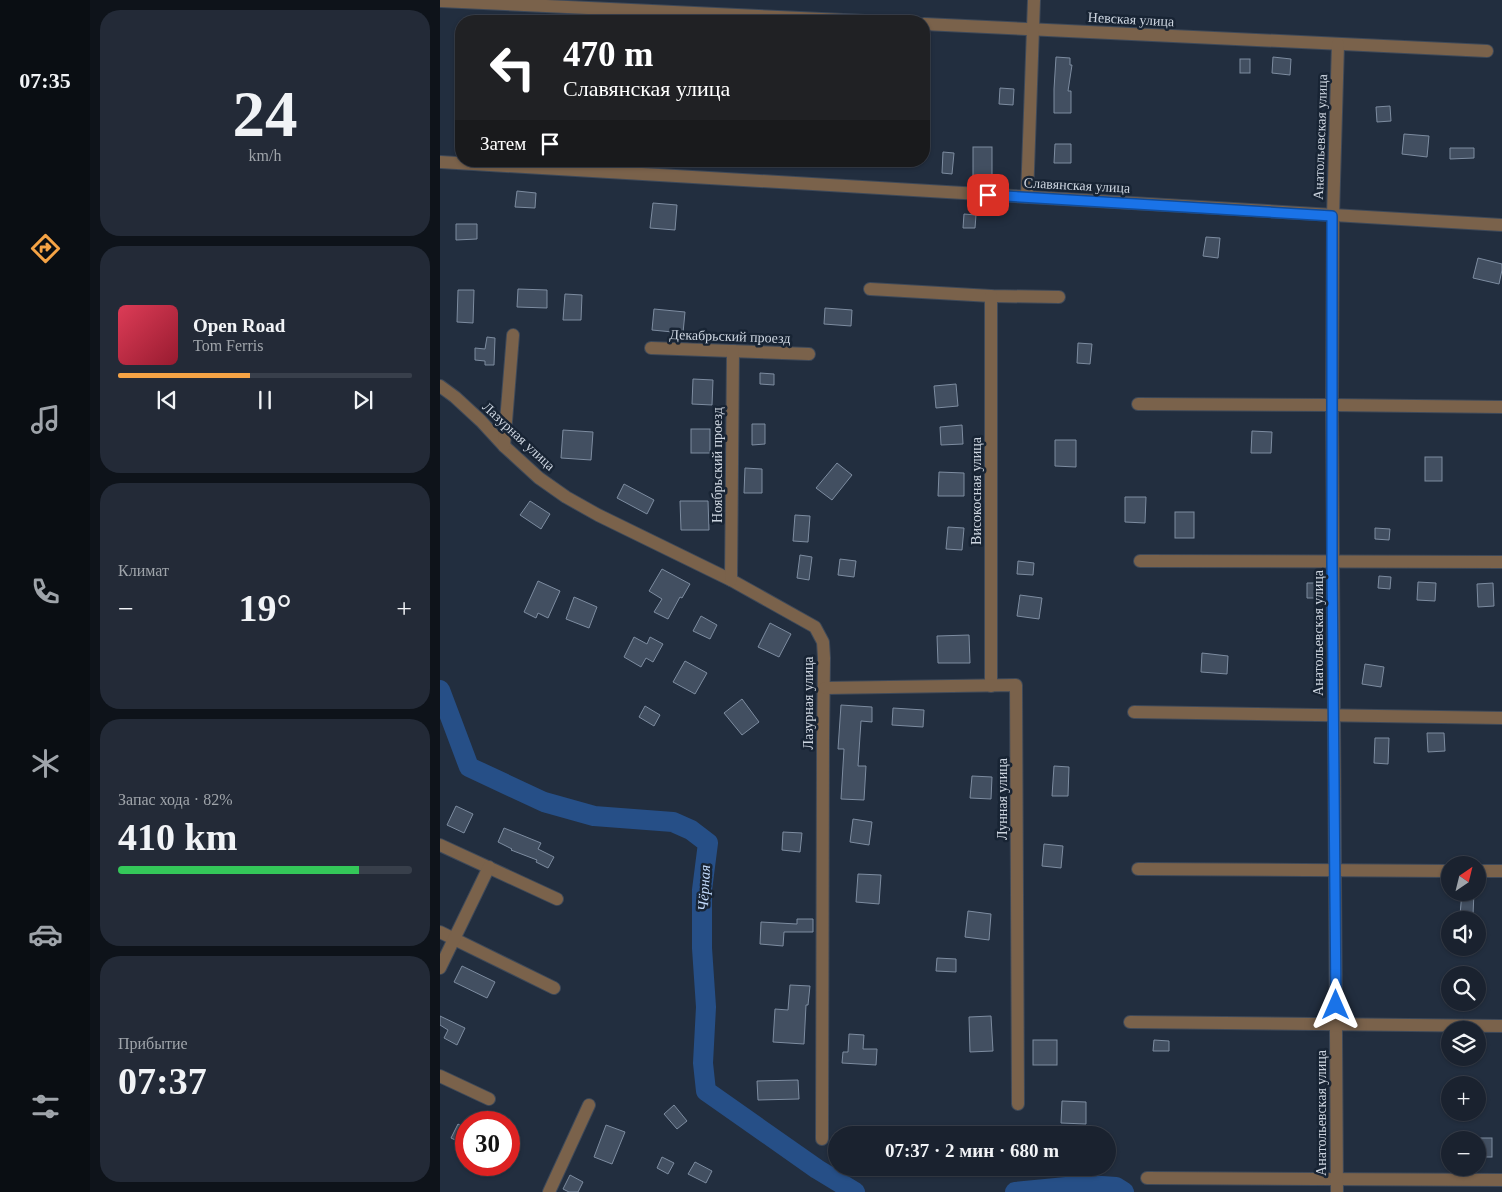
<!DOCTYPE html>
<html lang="ru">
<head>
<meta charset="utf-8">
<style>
  body { margin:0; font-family:Georgia,serif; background:#232a37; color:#f1f3f6; height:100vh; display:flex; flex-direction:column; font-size:19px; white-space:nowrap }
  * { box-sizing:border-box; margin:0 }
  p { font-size:16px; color:#9fa4aa }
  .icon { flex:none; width:28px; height:28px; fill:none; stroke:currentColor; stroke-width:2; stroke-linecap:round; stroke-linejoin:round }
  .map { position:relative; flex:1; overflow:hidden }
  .details { display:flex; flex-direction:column; gap:10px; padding:10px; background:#0e131a; width:350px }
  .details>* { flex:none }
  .guide { position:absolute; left:15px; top:15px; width:475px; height:152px; border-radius:20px; box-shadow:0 1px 4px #0004,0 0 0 1px #383f4b; background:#202124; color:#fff; overflow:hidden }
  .needle { width:32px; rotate:35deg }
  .tools { position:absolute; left:1001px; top:856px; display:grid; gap:10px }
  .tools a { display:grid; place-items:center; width:45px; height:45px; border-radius:50%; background:#1a222f; box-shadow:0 1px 4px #0004,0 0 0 1px #383f4b; font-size:25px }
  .speed { position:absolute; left:15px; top:1111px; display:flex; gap:10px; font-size:25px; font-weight:700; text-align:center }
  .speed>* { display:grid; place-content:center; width:65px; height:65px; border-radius:50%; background:#1a222f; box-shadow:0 1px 4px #0004,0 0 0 1px #383f4b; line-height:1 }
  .speed .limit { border:8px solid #d22; background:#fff; color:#111 }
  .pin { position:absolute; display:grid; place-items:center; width:42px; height:42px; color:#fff; margin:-21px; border-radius:10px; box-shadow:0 2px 8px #0006 }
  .me { position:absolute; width:55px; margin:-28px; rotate:0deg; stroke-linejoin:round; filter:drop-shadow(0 0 4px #0008) }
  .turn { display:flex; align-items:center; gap:18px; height:105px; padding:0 25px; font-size:22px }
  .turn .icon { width:65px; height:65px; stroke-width:2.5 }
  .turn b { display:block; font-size:35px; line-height:42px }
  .then { display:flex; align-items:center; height:48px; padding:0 25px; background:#0003; gap:10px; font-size:19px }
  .big { font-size:38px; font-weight:700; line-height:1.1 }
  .details .card { flex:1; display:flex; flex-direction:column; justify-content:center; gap:8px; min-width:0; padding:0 18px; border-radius:20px; background:#232a37 }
  .details .dial { align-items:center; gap:0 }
  .dial b { font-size:65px; line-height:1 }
  .song { display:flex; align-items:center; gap:15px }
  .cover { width:60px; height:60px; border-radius:8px; background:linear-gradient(135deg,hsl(350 70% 55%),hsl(350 70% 35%)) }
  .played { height:5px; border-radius:2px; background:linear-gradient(90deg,#f5a345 45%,#383f4b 45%) }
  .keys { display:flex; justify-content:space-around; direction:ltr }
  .heat { display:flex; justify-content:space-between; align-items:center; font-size:28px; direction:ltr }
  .charge { height:8px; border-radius:4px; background:linear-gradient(90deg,#34c759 82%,#383f4b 0) }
  .trip { position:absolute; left:388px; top:1126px; width:288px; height:50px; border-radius:25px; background:#1a222f; box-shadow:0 1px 4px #0004,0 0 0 1px #383f4b; font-weight:700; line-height:50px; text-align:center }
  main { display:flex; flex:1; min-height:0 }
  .dock { display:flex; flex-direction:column; width:90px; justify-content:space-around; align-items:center; background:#0a0e13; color:#9fa4aa }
  .dock .icon { width:35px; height:35px }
  .dock .selected { color:#f5a345 }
  .dock b { font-size:22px; color:#f1f3f6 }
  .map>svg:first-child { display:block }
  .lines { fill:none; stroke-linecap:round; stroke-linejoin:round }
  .river { stroke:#264f87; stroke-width:20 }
  .building { fill:#424f61; stroke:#7d8ca0 }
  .minor-casing { stroke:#3e4959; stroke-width:14 }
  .minor { stroke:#7a624b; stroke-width:12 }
  .route-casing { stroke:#114b97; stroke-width:12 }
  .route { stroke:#1a73e8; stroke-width:9 }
  .labels { text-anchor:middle; stroke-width:5; stroke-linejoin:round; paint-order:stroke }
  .street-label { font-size:14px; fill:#ced6e1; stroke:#182434 }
  .water-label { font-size:15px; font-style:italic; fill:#c3dbfc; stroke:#182434 }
</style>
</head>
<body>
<main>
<nav class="dock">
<b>07:35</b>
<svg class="icon selected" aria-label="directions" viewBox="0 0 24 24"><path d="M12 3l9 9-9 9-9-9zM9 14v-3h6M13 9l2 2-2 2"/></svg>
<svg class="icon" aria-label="music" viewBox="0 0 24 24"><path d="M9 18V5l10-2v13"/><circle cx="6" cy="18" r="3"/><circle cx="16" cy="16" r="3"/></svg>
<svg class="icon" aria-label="phone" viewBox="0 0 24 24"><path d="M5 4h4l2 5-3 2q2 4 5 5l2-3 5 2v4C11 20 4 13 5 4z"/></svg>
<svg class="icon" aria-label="climate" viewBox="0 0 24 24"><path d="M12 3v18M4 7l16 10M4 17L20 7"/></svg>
<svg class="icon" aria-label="car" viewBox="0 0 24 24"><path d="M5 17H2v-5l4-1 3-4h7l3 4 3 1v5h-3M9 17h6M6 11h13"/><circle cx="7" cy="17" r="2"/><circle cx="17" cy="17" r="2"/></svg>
<svg class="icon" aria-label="filters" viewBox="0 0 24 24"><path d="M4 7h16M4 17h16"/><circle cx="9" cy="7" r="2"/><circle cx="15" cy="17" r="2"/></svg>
</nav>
<section class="details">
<div class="card dial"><b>24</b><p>km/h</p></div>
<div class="card">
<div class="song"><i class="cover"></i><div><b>Open Road</b><p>Tom Ferris</p></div></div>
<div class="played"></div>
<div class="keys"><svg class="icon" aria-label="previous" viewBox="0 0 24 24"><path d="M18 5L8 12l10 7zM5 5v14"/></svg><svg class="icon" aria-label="pause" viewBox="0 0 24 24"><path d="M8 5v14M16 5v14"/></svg><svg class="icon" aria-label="next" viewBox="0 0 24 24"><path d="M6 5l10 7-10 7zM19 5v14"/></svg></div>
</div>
<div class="card"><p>Климат</p>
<div class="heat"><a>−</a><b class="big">19°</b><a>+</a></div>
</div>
<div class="card"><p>Запас хода · 82%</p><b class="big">410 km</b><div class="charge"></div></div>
<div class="card"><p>Прибытие</p><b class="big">07:37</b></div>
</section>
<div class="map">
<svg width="1062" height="1192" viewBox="0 0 1062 1192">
  <rect width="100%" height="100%" fill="#222e3f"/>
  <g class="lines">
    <!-- river -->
    <g class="river">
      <path d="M 0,690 L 29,767 L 104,802 L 154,816 L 233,822 L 251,830 L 268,843 L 262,890 L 262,948 L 266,1007 L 263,1063 L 266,1091 L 377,1169 L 415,1192"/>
      <path d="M 575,1192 L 647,1185 L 676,1187 L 684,1192"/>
    </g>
  </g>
  <!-- building -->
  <g class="building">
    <path d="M 616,57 L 630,58 L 630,65 L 632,65 L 628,91 L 631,91 L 631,113 L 614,113 L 614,89 Z"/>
    <path d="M 833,57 L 851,59 L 850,75 L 832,73 Z"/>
    <rect x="800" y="59" width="10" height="14"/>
    <path d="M 560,88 L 574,89 L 573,105 L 559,104 Z"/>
    <path d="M 950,106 L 951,121 L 937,122 L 936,107 Z"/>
    <path d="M 964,134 L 989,136 L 987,157 L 962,154 Z"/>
    <path d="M 615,144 L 631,144 L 631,163 L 614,163 Z"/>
    <rect x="533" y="147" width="19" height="29"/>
    <path d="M 1010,148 L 1034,148 L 1034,158 L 1010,159 Z"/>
    <path d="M 503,152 L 514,153 L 512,174 L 502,173 Z"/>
    <path d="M 77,191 L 96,193 L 95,208 L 75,207 Z"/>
    <path d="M 213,203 L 237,205 L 235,230 L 210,228 Z"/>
    <path d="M 524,214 L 536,215 L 535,228 L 523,228 Z"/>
    <path d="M 16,224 L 37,224 L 37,239 L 16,240 Z"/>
    <path d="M 766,237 L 780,238 L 778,258 L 763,256 Z"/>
    <path d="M 1038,258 L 1062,264 L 1062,270 L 1059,284 L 1033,278 Z"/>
    <path d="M 78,289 L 107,290 L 107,308 L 77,307 Z"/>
    <path d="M 18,290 L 34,290 L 33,323 L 17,322 Z"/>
    <path d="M 125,294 L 142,295 L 141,320 L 123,320 Z"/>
    <path d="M 385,308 L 412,310 L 411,326 L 384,324 Z"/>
    <path d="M 214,309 L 245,312 L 243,333 L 212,330 Z"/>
    <path d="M 47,337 L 55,338 L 54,365 L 45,365 L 45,361 L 35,360 L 35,348 L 45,349 Z"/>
    <path d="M 638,343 L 652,344 L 650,364 L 637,363 Z"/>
    <path d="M 320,373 L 334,374 L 334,385 L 320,384 Z"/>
    <path d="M 253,379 L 273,380 L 272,405 L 252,404 Z"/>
    <path d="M 516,384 L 518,406 L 496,408 L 494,386 Z"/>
    <path d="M 312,424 L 325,424 L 325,444 L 312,445 Z"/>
    <path d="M 522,425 L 523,444 L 501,445 L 500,427 Z"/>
    <rect x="251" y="429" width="19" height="24"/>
    <path d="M 123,430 L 153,432 L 151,460 L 121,458 Z"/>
    <path d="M 812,431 L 832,432 L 831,453 L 811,453 Z"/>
    <path d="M 615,440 L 636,440 L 636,467 L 615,466 Z"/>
    <rect x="985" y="457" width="17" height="24"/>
    <path d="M 397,463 L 412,475 L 392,500 L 376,488 Z"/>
    <path d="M 305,468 L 322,469 L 322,493 L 304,493 Z"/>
    <path d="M 499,472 L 524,473 L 524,496 L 498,496 Z"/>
    <path d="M 184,484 L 214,500 L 207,514 L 177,498 Z"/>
    <path d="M 685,497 L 706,497 L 705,523 L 685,522 Z"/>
    <path d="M 90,501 L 110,514 L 101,529 L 80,515 Z"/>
    <path d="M 240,501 L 268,501 L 269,530 L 241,530 Z"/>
    <rect x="735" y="512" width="19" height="26"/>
    <path d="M 355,515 L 370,516 L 368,542 L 353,541 Z"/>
    <path d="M 508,527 L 524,528 L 522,550 L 506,549 Z"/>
    <path d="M 935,528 L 950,529 L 949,540 L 935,539 Z"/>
    <path d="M 360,555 L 372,557 L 369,580 L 357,578 Z"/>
    <path d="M 400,559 L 416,561 L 414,577 L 398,575 Z"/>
    <path d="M 578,561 L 594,563 L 593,575 L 577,574 Z"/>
    <path d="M 222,569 L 250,584 L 242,598 L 240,597 L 228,619 L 214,612 L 222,599 L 209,591 Z"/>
    <path d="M 939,576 L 951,577 L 950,589 L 938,588 Z"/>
    <path d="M 98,581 L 120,591 L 108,618 L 98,613 L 96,618 L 84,612 Z"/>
    <path d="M 978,582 L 996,583 L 995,601 L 977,600 Z"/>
    <path d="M 867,583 L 878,583 L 877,598 L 867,598 Z"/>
    <path d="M 1053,583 L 1054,606 L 1038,607 L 1037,584 Z"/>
    <path d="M 580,595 L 602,598 L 599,619 L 577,616 Z"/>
    <path d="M 134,597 L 157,607 L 149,628 L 126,619 Z"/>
    <path d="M 261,616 L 277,625 L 270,639 L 253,631 Z"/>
    <path d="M 330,623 L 351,634 L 339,657 L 318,647 Z"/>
    <path d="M 529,635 L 530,663 L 498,663 L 497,636 Z"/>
    <path d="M 194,637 L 207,644 L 210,637 L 223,644 L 213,662 L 206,658 L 201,667 L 184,657 Z"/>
    <path d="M 762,653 L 788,656 L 787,674 L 761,672 Z"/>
    <path d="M 245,661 L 267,673 L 255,694 L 233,682 Z"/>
    <path d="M 925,664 L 944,667 L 941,687 L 922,684 Z"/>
    <path d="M 302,699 L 319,722 L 302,735 L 284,713 Z"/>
    <path d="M 401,705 L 432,707 L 432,722 L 421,721 L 418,766 L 426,766 L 424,800 L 401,799 L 404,749 L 398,749 Z"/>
    <path d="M 205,706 L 220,715 L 214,726 L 199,717 Z"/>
    <path d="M 453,708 L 484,710 L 483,727 L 452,725 Z"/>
    <path d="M 987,733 L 1004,733 L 1005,751 L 988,752 Z"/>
    <path d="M 935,738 L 949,738 L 948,764 L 934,763 Z"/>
    <path d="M 614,766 L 629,767 L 628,796 L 612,796 Z"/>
    <path d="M 532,776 L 552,777 L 551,799 L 530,798 Z"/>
    <path d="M 16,806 L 33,814 L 24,833 L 7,825 Z"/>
    <path d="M 413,819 L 432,822 L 429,845 L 410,842 Z"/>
    <path d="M 64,828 L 101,843 L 98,849 L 114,857 L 108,868 L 96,862 L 97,860 L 71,850 L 72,849 L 58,842 Z"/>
    <path d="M 343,832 L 362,833 L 360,852 L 342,850 Z"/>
    <path d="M 604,844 L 623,846 L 621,868 L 602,866 Z"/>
    <path d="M 418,874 L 441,875 L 439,904 L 416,902 Z"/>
    <path d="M 1022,892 L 1034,892 L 1033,915 L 1020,915 Z"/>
    <path d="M 528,911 L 551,914 L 549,940 L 525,937 Z"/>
    <path d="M 357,919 L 373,919 L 373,932 L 344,932 L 343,946 L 320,944 L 321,922 L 357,924 Z"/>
    <path d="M 497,958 L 516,959 L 516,972 L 496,971 Z"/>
    <path d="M 22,966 L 55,982 L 47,998 L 14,982 Z"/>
    <path d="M 350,985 L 370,986 L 368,1005 L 366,1005 L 364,1044 L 333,1042 L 335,1009 L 348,1010 Z"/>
    <path d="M 0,1016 L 25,1028 L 17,1045 L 4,1038 L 8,1030 L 0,1025 Z"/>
    <path d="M 551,1016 L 553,1051 L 530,1052 L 529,1017 Z"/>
    <path d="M 409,1034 L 424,1035 L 423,1049 L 437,1049 L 436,1065 L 402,1063 L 403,1052 L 408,1052 Z"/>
    <rect x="593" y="1040" width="24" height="25"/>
    <path d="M 714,1040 L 729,1041 L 729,1051 L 713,1051 Z"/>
    <path d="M 358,1080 L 359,1099 L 318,1100 L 317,1081 Z"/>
    <path d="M 622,1101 L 646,1102 L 646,1124 L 621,1123 Z"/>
    <path d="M 234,1105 L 247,1121 L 237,1129 L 224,1114 Z"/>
    <path d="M 18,1124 L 26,1129 L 26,1145 L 11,1138 Z"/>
    <path d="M 166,1125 L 185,1132 L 172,1164 L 154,1157 Z"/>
    <rect x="1040" y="1138" width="12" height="19"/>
    <path d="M 222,1157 L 234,1163 L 228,1174 L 217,1168 Z"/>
    <path d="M 255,1162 L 272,1171 L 266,1183 L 248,1174 Z"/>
    <path d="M 130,1175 L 143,1182 L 138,1192 L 129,1192 L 123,1189 Z"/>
  </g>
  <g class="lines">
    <!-- minor casing -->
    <g class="minor-casing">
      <g id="minor">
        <path d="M 0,1 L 425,21"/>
        <path d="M 484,24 L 1047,51"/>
        <path d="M 0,162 L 1062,225"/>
        <path d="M 587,197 L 594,0"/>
        <path d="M 430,289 L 551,296 L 619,297"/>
        <path d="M 551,296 L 551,686"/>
        <path d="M 211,348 L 369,354"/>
        <path d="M 0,386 L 15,397 L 41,421 L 64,446 L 99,478 L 126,497 L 158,515 L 291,580 L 375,627 L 383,642 L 384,658 L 383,739 L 382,1139"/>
        <path d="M 698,404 L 892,405 L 1062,407"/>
        <path d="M 64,446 L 73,335"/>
        <path d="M 700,561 L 1062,562"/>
        <path d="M 291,580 L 293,351"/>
        <path d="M 385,688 L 576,685 L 578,1104"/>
        <path d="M 694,712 L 1062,718"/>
        <path d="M 0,845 L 117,899"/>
        <path d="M 698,869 L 1010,871"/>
        <path d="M 1038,871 L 1062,871"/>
        <path d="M 0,932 L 114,988"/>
        <path d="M 0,968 L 49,867"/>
        <path d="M 690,1022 L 1062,1026"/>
        <path d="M 0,1076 L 49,1099"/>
        <path d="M 707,1178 L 1062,1180"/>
        <path d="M 109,1192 L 149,1105"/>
        <path d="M 897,1192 L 892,405 L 893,216 L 898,44"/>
      </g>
    </g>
    <!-- minor -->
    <use href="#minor" class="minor"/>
  </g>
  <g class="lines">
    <!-- route casing -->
    <g class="route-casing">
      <path id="route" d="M 548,195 L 892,216 L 892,562 L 896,1005"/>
    </g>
    <!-- route -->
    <use href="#route" class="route"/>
  </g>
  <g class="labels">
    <!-- street labels -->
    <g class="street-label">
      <text transform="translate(691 19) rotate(3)" y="5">Невская улица</text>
      <text transform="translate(880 137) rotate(-88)" y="5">Анатольевская улица</text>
      <text transform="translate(637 185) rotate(3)" y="5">Славянская улица</text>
      <text transform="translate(290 336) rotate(2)" y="5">Декабрьский проезд</text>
      <text transform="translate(79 436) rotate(43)" y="5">Лазурная улица</text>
      <text transform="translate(277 465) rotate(-90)" y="5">Ноябрьский проезд</text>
      <text transform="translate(536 491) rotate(-90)" y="5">Високосная улица</text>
      <text transform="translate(878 633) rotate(-90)" y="5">Анатольевская улица</text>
      <text transform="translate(368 703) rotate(-90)" y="5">Лазурная улица</text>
      <text transform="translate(562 799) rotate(-90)" y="5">Лунная улица</text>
      <text transform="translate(881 1113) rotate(-90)" y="5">Анатольевская улица</text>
    </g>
    <!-- water labels -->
    <g class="water-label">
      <text transform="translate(264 888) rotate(-87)" y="5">Чёрная</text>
    </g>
  </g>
</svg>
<div class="tools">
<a><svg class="needle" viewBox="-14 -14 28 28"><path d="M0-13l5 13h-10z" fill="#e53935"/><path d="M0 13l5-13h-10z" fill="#9fa4aa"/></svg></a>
<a><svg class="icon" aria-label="sound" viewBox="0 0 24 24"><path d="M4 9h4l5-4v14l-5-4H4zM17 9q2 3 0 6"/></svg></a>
<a><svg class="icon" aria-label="search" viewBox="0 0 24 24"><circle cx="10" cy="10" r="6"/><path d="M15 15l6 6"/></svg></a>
<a><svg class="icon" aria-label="layers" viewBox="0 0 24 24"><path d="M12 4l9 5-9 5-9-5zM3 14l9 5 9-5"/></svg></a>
<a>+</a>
<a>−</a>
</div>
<div class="speed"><div class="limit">30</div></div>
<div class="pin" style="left:548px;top:195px;background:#d93025"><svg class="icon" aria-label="arrive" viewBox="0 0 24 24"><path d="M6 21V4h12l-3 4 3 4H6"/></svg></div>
<svg class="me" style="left:896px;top:1005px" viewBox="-20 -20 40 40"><path d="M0-17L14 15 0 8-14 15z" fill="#1a73e8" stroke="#fff" stroke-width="4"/></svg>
<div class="trip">07:37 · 2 мин · 680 m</div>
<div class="guide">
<div class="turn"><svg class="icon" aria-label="left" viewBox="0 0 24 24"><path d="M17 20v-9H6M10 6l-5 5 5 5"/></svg><div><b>470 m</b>Славянская улица</div></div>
<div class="then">Затем<svg class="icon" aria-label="arrive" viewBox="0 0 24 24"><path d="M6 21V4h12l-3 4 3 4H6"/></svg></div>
</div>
</div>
</main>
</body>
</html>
